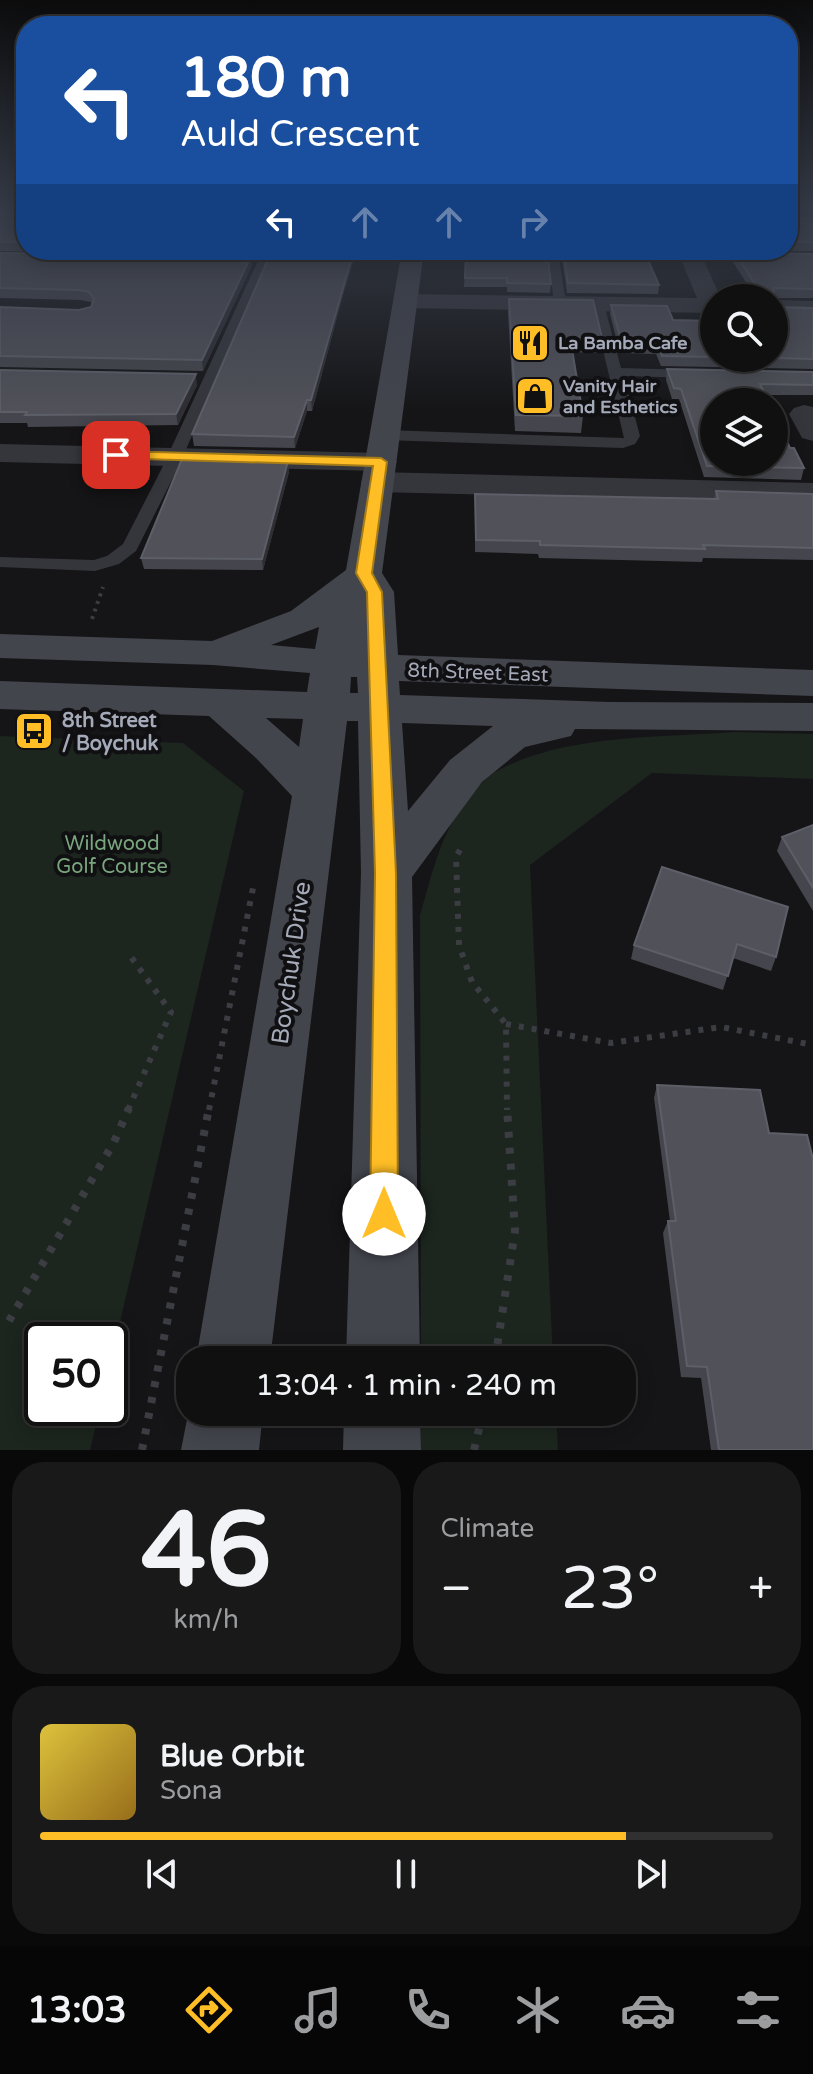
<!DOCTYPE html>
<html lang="en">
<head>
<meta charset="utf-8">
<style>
  body { margin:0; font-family:"Varela Round",sans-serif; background:#19191a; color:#f1f3f6; height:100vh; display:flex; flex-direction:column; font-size:30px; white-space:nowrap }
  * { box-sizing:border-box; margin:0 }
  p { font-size:26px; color:#9c9d9f }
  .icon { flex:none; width:44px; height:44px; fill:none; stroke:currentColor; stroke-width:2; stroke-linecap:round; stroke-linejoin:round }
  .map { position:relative; height:1450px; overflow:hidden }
  .drawer { display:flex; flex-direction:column; gap:12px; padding:12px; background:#090909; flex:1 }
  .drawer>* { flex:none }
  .banner { position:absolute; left:16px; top:16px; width:782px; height:244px; border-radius:32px; box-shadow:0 4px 20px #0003,0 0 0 2px #303031; background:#1a4fa0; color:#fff; overflow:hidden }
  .controls { position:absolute; left:700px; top:284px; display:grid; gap:16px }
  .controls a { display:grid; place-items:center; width:88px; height:88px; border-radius:50%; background:#101011; box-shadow:0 4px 20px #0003,0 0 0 2px #303031; font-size:40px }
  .speed { position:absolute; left:24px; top:1322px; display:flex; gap:16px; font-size:40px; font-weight:700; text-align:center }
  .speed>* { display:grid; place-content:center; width:104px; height:104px; border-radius:50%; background:#101011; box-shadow:0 4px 20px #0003,0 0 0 2px #303031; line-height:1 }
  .speed .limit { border:4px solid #111; border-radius:12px; background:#fff; color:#111 }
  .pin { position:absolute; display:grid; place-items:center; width:68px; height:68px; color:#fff; margin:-34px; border-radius:16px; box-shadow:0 4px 12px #0006 }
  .me { position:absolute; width:88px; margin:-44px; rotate:0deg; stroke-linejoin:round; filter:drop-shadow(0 0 6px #0008) }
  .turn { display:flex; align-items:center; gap:28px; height:168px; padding:0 32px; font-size:36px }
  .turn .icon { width:104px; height:104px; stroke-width:2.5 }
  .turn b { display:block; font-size:56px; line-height:68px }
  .lanes { display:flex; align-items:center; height:76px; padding:0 32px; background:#0003; justify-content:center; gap:40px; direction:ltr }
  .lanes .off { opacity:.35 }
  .big { font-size:60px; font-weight:600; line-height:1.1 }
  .drawer .widget { flex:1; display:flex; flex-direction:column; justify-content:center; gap:12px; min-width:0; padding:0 28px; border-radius:32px; background:#19191a }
  .drawer .dial { align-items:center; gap:0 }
  .dial b { font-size:104px; line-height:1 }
  .song { display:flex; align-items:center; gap:24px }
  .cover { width:96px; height:96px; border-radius:12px; background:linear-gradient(135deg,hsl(50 70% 55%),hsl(40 70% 35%)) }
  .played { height:8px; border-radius:4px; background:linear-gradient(90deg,#ffbe25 80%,#303031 80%) }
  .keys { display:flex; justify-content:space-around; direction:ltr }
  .heat { display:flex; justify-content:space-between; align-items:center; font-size:44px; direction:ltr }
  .drawer .tiles { flex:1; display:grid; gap:12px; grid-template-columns:1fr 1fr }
  .widget:last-child { grid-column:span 2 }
  .trip { position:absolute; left:176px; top:1346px; width:460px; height:80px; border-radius:32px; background:#101011; box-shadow:0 4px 20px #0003,0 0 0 2px #303031; font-weight:600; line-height:80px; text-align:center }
  .menu { display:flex; height:128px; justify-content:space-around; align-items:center; background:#060607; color:#9c9d9f }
  .menu .icon { width:56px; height:56px }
  .menu .current { color:#ffbe25 }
  .menu b { font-size:36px; color:#f1f3f6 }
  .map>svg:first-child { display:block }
  .green { fill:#1c251e }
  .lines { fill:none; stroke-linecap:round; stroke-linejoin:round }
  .path-far2 { stroke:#3b3d43; stroke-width:4; stroke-dasharray:3 5; stroke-linecap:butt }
  .path-far1 { stroke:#3b3d43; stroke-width:6; stroke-dasharray:5 8; stroke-linecap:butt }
  .path { stroke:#3b3d43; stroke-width:8; stroke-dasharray:6 10; stroke-linecap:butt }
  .lane { fill:#35363c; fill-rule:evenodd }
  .street { fill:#35363c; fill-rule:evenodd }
  .secondary { fill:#43454d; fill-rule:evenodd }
  .wall { fill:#45464d }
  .shaded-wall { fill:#2e2e33 }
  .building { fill:#505159; stroke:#5d5f68; stroke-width:2 }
  .route { fill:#ffbe25; stroke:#a67c18; stroke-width:2 }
  .labels { text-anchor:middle; stroke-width:8; stroke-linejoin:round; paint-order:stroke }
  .far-poi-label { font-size:18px; font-weight:bold; fill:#a5aab9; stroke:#101012; text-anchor:start }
  .street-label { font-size:20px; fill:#a5aab9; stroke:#101012 }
  .poi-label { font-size:20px; font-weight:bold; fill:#a5aab9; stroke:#101012; text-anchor:start }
  .park-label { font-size:20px; fill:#7aa67e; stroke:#101012 }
  .near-street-label { font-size:24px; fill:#a5aab9; stroke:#101012 }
</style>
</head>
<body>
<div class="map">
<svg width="813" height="1450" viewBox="0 0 813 1450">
  <rect width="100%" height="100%" fill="#151517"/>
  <!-- green -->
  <g class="green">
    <path d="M 733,732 L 813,734 L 813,779 L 652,773 L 530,865 L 553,1360 L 421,1360 L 420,915 C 431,879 439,838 462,807 C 470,796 483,779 495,772 C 563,734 657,738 733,732 Z"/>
    <path d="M 0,736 L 183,743 L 244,791 L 110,1365 L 110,1340 L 42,1340 L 42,1408 L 100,1408 L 90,1450 L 0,1450 Z"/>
    <path d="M 421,1412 L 556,1412 L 558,1450 L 421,1450 Z"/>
  </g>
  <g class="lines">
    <!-- path-far2 -->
    <path class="path-far2" d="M 92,619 L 103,587"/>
    <!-- path-far1 -->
    <g class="path-far1">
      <path d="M 460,850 L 456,857 L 459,945 L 472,982 L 506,1024 L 507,1110"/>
      <path d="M 506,1024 L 611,1043 L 721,1027 L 813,1045"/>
      <path d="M 128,1110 L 171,1012 L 131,957"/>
      <path d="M 209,1110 L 253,888"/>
    </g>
    <!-- path -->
    <g class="path">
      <path d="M 9,1321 L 114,1142 L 129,1108"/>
      <path d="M 495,1360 L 515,1231 L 507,1108"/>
      <path d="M 142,1450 L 209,1108"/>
      <path d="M 474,1450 L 483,1412"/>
    </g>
    <!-- lane -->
    <g class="lane">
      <path d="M 263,250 L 273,250 L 177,470 L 136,551 L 119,564 L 95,571 L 0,567 L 0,557 L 94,560 L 107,556 L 123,544 L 161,470 Z"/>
      <path d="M 548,250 L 813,254 L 813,260 L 559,256 L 566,304 L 560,308 L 554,304 Z"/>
      <path d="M 598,300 L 604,304 L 621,368 L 694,370 L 701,374 L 694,378 L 624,376 L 640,436 L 635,444 L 623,448 L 384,440 L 376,435 L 384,430 L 624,438 L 592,304 Z"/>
    </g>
    <!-- street -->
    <g class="street">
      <path d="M 677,250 L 699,250 L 721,298 L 714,298 L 714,313 L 406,308 L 398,306 L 394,301 L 398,296 L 406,294 L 697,298 Z"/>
      <path d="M 774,300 L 813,301 L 813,315 L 774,314 Z"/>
      <path d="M 804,405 L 813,407 L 813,441 L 802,438 L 789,414 L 794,408 Z"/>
      <path d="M 0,444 L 381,453 L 392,455 L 397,462 L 392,469 L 381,471 L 0,462 Z"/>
      <path d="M 377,472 L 813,483 L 813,503 L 377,492 L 365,489 L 361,482 L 365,475 Z"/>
    </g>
    <!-- secondary -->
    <g class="secondary">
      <path d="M 402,250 L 424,250 L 382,573 L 394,592 L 398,655 L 813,670 L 813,696 L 399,681 L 400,695 L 609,702 L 813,703 L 813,731 L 575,729 L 571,736 L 525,747 L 482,782 L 412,877 L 420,1360 L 346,1360 L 361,873 L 358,721 L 347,721 L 270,1360 L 196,1360 L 292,796 L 256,758 L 209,716 L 0,709 L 0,681 L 307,692 L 310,673 L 213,665 L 0,658 L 0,634 L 212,641 L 291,611 L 346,570 ZM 319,627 L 315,649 L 271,645 ZM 351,677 L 357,677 L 358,693 L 350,693 ZM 266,718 L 303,719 L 299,747 ZM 402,723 L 493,726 L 450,760 L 408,811 Z"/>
      <path d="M 190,1404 L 190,1412 L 263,1412 L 259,1450 L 181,1450 Z"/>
      <path d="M 344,1412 L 420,1412 L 421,1450 L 343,1450 Z"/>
    </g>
  </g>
  <!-- wall -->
  <g class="wall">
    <path d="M 0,214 L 26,214 L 26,250 L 261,250 L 258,253 L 0,251 Z"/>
    <path d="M 788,217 L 813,218 L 813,251 L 746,250 L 788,250 Z"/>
    <path d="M 272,250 L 360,250 L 360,253 L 356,253 L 344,291 L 312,411 L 307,411 L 295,448 L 194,446 L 192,434 Z"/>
    <path d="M 466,250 L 551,284 L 550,293 L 507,292 L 507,287 L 464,287 Z"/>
    <path d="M 563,250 L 659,285 L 658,294 L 567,293 L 562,259 Z"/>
    <path d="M 0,253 L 251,256 L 252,265 L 203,371 L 0,367 L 0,307 L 79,310 L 91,307 L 92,304 L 91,302 L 81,300 L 0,298 Z"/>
    <path d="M 735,253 L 813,254 L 813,298 L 756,298 L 733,262 Z"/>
    <path d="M 509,299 L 602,338 L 601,353 L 572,352 L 583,416 L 581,433 L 515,431 L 508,313 Z"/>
    <path d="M 611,305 L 673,320 L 714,321 L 714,358 L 774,358 L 774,305 L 776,307 L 813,308 L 813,369 L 661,366 L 656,354 L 620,353 L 610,314 Z"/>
    <path d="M 667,369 L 813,372 L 813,395 L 765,395 L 790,448 L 804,468 L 801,480 L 704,477 L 679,399 L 672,399 L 666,380 Z"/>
    <path d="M 0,370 L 197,385 L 178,425 L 28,427 L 27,423 L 0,423 Z"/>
    <path d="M 288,461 L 289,472 L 263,570 L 144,569 L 141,558 Z"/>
    <path d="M 716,491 L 813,494 L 813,560 L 703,558 L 702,562 L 539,558 L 538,554 L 475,552 L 475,494 L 714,499 Z"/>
    <path d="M 813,825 L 813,911 L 777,851 L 782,837 Z"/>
    <path d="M 662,867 L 776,957 L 771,971 L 733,958 L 723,990 L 631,959 L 634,945 Z"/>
    <path d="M 657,1085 L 813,1450 L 711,1450 L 701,1378 L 681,1377 L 663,1233 L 668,1221 L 670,1221 L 654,1098 Z"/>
  </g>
  <!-- shaded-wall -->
  <g class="shaded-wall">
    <path d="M 354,250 L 356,250 L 356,253 L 344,291 L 312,411 L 311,400 Z"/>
    <path d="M 251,256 L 252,265 L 203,371 L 202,360 Z"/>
    <path d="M 196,374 L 197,385 L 178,425 L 176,414 Z"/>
    <path d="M 307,400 L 307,411 L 295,448 L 294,437 Z"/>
    <path d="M 288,461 L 289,472 L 263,570 L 262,559 Z"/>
  </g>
  <!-- building -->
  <g class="building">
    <rect x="0" y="214" width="26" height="28"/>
    <path d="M 788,217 L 813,218 L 813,242 L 788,242 Z"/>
    <path d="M 272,250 L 354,250 L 311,400 L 307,400 L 294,437 L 192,434 Z"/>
    <path d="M 466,250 L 547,250 L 551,284 L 507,283 L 507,278 L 465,278 Z"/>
    <path d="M 563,250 L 644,251 L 659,285 L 568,283 Z"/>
    <path d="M 0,253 L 251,256 L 202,360 L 0,356 L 0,307 L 79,310 L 91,307 L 94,299 L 89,292 L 79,290 L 0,288 Z"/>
    <path d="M 735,253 L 813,254 L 813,289 L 774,288 L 773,298 L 764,298 Z"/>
    <path d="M 509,299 L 593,300 L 602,338 L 570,337 L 583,416 L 516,415 Z"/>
    <path d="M 611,305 L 667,306 L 673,320 L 714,321 L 714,357 L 662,356 L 658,344 L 622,343 Z"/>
    <path d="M 774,305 L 776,307 L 813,308 L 813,359 L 774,358 L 774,321 L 780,321 L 774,313 Z"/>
    <path d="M 667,369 L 813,372 L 813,385 L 760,384 L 769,402 L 714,402 L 714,462 L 774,462 L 774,413 L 790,448 L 794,448 L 804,468 L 707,466 L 681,389 L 674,388 Z"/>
    <path d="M 0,370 L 196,374 L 176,414 L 25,415 L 27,412 L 0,412 Z"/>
    <path d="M 182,459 L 288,461 L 262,559 L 141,558 Z"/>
    <path d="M 716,491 L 813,494 L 813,548 L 703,545 L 705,549 L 540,545 L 540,541 L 476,540 L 475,494 L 718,499 Z"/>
    <path d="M 813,825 L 813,888 L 782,837 Z"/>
    <path d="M 662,867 L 788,907 L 776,957 L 737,944 L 728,976 L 634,945 Z"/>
    <path d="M 657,1085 L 760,1090 L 769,1133 L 807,1135 L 813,1159 L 813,1450 L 719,1450 L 707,1367 L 687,1366 L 668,1221 L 676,1221 Z"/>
  </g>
  <!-- sky -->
  <linearGradient id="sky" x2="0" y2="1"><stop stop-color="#0c0c0d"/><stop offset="0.51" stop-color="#353b47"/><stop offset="1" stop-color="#353b47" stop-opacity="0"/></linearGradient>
  <rect width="813" height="412" fill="url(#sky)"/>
  <!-- route -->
  <path class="route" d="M 116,451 L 381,458 L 387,462 L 372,573 L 382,592 L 396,873 L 398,1214 L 394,1224 L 384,1228 L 374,1224 L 370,1214 L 375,873 L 367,592 L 356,573 L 373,466 L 112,458 L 112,452 Z"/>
  <!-- icons -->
  <defs>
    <g id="restaurant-square" transform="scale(2)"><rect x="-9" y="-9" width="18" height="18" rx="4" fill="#ffbe25" stroke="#101012"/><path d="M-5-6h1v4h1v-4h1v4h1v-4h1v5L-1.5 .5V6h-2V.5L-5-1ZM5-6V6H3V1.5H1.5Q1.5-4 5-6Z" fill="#111"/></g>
    <g id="shop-square" transform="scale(2)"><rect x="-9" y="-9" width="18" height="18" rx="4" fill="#ffbe25" stroke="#101012"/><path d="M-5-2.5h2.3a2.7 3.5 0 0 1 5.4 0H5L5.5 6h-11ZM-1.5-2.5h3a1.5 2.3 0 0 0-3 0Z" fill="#111"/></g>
    <g id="bus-square" transform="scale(2)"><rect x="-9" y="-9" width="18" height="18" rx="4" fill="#ffbe25" stroke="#101012"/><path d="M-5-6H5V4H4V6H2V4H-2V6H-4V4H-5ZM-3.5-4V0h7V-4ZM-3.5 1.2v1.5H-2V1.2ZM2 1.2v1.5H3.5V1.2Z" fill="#111"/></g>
  </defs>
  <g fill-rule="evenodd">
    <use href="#restaurant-square" x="530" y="343"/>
    <use href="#shop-square" x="535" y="396"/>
    <use href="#bus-square" x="34" y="731"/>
  </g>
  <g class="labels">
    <!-- far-poi labels -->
    <g class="far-poi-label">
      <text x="558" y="349">La Bamba Cafe</text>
      <text x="563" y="392">Vanity Hair<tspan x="563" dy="21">and Esthetics</tspan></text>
    </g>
    <!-- street labels -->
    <g class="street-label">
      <text transform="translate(478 672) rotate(2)" y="7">8th Street East</text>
    </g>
    <!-- poi labels -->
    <g class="poi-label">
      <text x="62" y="727">8th Street<tspan x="62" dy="23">/ Boychuk</tspan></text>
    </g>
    <!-- park labels -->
    <g class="park-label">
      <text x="112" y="850">Wildwood<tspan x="112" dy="23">Golf Course</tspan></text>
    </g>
    <!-- near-street labels -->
    <g class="near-street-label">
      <text transform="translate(291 963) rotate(-82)" y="8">Boychuk Drive</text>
    </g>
  </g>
</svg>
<div class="controls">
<a><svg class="icon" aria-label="search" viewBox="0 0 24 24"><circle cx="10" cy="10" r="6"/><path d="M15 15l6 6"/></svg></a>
<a><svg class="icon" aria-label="layers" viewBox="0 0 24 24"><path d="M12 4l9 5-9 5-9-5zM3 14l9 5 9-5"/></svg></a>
</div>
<div class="speed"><div class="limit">50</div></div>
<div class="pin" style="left:116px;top:455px;background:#d93025"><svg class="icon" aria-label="arrive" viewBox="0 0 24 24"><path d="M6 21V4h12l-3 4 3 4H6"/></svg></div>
<svg class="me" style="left:384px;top:1214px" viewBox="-20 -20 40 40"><circle r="19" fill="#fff"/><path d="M0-13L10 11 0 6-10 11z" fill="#ffbe25"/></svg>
<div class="trip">13:04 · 1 min · 240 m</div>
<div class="banner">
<div class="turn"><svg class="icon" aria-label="left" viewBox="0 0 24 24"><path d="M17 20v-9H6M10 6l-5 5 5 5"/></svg><div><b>180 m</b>Auld Crescent</div></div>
<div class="lanes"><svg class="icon" aria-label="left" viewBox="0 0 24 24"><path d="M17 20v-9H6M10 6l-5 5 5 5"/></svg><svg class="icon off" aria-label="ahead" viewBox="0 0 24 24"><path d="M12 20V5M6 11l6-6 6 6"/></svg><svg class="icon off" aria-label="ahead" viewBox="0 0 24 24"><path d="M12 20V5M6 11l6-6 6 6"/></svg><svg class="icon off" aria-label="right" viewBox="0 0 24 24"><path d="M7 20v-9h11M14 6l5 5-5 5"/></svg></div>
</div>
</div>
<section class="drawer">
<div class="tiles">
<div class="widget dial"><b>46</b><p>km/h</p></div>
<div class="widget"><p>Climate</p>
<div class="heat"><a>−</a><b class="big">23°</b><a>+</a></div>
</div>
<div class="widget">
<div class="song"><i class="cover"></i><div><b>Blue Orbit</b><p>Sona</p></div></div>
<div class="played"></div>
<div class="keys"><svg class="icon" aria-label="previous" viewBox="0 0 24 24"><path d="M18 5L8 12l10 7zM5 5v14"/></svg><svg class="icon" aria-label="pause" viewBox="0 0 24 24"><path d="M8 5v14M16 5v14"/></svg><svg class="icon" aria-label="next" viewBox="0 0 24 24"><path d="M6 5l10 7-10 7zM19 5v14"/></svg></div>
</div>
</div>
</section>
<nav class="menu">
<b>13:03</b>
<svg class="icon current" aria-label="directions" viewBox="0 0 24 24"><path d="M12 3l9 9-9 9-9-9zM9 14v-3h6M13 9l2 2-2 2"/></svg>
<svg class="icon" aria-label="music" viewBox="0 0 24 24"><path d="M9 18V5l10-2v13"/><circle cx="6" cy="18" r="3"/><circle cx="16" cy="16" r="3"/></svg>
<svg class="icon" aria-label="phone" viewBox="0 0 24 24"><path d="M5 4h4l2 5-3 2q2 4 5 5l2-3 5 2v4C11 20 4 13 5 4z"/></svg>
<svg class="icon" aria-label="climate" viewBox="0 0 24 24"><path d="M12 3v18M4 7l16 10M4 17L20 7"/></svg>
<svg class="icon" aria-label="car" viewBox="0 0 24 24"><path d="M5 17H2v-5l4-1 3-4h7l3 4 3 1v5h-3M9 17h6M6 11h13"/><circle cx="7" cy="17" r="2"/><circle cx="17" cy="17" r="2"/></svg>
<svg class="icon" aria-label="filters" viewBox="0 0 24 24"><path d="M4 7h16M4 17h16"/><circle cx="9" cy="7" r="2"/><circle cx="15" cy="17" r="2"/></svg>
</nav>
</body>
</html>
